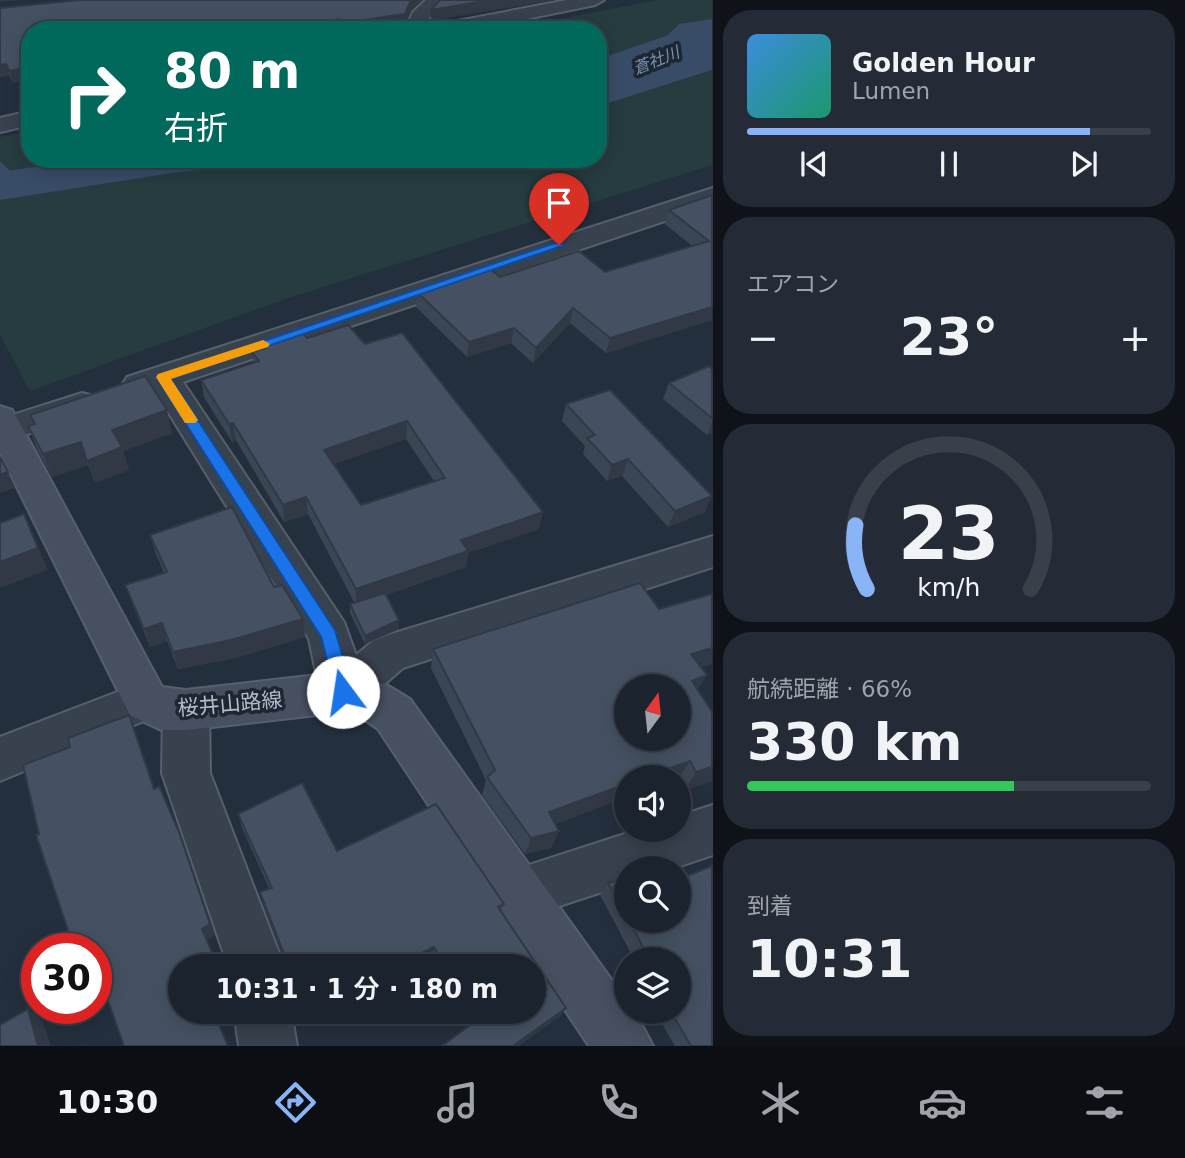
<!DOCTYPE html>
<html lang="ja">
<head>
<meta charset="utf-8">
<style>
  body { margin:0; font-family:"DejaVu Sans","Noto Sans JP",sans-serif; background:#242b36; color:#f1f3f6; height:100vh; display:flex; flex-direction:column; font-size:26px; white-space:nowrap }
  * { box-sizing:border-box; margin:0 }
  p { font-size:23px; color:#a0a4aa }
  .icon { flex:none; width:38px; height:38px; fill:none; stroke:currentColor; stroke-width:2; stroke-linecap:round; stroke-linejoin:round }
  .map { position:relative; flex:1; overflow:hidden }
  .sheet { display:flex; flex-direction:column; gap:10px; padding:10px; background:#0f1319; width:472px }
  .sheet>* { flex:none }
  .guide { position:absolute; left:21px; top:21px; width:586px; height:147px; border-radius:28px; box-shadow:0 4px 18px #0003,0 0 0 2px #39404a; background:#00695c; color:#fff; overflow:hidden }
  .needle { width:46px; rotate:15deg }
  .controls { position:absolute; left:614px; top:674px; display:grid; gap:14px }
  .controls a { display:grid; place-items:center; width:77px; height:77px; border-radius:50%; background:#1b232e; box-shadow:0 4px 18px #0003,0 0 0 2px #39404a; font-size:35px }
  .speed { position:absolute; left:21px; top:933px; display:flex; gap:14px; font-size:35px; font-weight:700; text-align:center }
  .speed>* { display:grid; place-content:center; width:91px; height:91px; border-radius:50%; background:#1b232e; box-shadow:0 4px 18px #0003,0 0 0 2px #39404a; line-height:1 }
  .speed .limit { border:10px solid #d22; background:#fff; color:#111 }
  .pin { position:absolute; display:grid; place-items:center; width:60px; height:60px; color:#fff; margin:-72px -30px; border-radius:50% 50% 50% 0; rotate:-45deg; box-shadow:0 0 7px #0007 }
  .pin .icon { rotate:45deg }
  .me { position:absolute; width:77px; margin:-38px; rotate:346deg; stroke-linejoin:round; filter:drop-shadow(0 0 5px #0008) }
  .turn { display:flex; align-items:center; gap:24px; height:147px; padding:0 28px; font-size:32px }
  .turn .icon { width:91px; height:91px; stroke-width:2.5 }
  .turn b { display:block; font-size:49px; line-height:60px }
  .big { font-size:52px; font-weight:600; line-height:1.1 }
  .sheet .card { flex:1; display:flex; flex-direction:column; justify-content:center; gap:10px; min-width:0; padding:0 24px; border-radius:28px; background:#242b36 }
  .sheet .dial { align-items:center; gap:0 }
  .dial svg { height:182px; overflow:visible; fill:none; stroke:#39404a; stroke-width:7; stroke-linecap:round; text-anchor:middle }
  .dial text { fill:#f1f3f6; stroke:none }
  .song { display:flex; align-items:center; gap:21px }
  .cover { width:84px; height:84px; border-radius:10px; background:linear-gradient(135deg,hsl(210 70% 55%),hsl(160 70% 35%)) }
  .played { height:7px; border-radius:4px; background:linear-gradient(90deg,#8ab4f8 85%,#39404a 85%) }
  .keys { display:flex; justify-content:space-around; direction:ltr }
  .heat { display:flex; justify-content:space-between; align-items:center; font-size:38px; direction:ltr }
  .charge { height:10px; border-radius:5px; background:linear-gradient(90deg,#34c759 66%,#39404a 0) }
  .trip { position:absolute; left:168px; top:954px; width:378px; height:70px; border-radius:35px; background:#1b232e; box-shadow:0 4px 18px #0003,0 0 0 2px #39404a; font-weight:600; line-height:70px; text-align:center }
  .menu { display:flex; height:112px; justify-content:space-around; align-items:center; background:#0b0e12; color:#a0a4aa }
  .menu .icon { width:49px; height:49px }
  .menu .active { color:#8ab4f8 }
  .menu b { font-size:32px; color:#f1f3f6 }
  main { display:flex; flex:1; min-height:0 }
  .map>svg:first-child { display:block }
  .green { fill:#263c3f }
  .water { fill:#394c67 }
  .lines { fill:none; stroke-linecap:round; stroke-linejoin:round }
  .river { fill:#394c67; fill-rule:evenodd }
  .minor-casing { stroke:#565f6c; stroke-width:4 }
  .secondary-casing { stroke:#565f6c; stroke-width:4 }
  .minor { fill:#38414e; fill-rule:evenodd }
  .secondary { fill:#465061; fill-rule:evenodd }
  .wall { fill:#3b4654; fill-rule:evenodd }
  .shaded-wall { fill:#303945 }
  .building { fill:#455162; stroke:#303945; stroke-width:2; fill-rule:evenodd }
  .route { fill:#1a73e8; stroke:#114b97; stroke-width:2 }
  .slow { fill:#f59e0b }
  .labels { text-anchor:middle; stroke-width:7; stroke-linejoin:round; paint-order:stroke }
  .far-water-label { font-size:16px; font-style:italic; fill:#7c92b1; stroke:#1d2633 }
  .near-street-label { font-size:21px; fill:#b4bcc9; stroke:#1d2633 }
</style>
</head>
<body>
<main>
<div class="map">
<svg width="713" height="1046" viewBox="0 0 713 1046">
  <rect width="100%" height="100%" fill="#242f3e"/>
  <!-- green -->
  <g class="green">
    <path d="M 658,0 L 712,0 L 712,19 L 679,24 L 668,35 L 599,59 L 598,30 L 502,30 Z"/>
    <path d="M 712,70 L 712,165 L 288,298 L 30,391 L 0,335 L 0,192 L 25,187 L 0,161 L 0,137 L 30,131 L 30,159 L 132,159 L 85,166 L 30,186 L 217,168 L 249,159 L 598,159 L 599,106 Z"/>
  </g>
  <!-- water -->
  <g class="water">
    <path d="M 712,19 L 712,70 L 599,106 L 599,59 L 668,35 L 679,24 Z"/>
    <path d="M 132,159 L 249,159 L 217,168 L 0,191 L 0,161 L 26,187 L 85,166 Z"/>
  </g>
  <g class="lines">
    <!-- river -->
    <path class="river" d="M 89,159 L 200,159 L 193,168 L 178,172 L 0,200 L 0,172 Z"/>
    <!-- minor casing -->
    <g class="minor-casing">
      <g id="minor">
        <path d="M 426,0 L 446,0 L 429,18 L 425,30 L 405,30 L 413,12 Z"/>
        <path d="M 567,0 L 604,0 L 595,5 L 473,30 L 432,30 L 442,24 Z"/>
        <path d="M 30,111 L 30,125 L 0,132 L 0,118 Z"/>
        <path d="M 713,188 L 713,205 L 183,382 L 344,622 L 356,655 L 373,641 L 388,635 L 713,536 L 713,567 L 403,668 L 359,706 L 343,712 L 327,706 L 320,692 L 309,639 L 155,391 L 139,396 L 127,393 L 122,385 L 127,377 Z"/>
        <path d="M 82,393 L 94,396 L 99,404 L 94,412 L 0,443 L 0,419 Z"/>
        <path d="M 146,681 L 162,687 L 168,700 L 170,696 L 186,690 L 202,696 L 209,710 L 210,773 L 284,966 L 228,966 L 162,773 L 163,713 L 0,781 L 0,737 Z"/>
        <path d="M 713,805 L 713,855 L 674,868 L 626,868 L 626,884 L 520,919 L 501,912 L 494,893 L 501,874 L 637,830 L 679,830 L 679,816 Z"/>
        <path d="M 234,1012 L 291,1012 L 297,1046 L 239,1046 Z"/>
      </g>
    </g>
    <!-- secondary casing -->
    <g class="secondary-casing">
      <path id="secondary" d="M 0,406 L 12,410 L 17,418 L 162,687 L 186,690 L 343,672 L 385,684 L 410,699 L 626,1000 L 626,1012 L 635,1012 L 653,1046 L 589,1046 L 378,729 L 358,715 L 343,712 L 186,730 L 161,730 L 130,715 L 0,453 Z"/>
    </g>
    <!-- minor -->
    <use href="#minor" class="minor"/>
    <!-- secondary -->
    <use href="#secondary" class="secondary"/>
  </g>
  <!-- wall -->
  <g class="wall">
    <path d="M 0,8 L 411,10 L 404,25 L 374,30 L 30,30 L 30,94 L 22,81 L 13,83 L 9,75 L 0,77 Z"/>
    <path d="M 712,195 L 712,320 L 606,353 L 570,323 L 533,363 L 511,343 L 467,357 L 416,307 L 417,292 L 500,277 L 605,272 L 692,246 L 665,224 L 669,210 Z"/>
    <path d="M 307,338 L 365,344 L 539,529 L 468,553 L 466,567 L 386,595 L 399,629 L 365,644 L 350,613 L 350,604 L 354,602 L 308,514 L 284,522 L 236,440 L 232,442 L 204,397 L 201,380 L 254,363 L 252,352 L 263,349 L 263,343 ZM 406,439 L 434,481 L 361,505 L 334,464 Z"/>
    <path d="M 712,369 L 712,433 L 707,435 L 663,399 L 669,383 Z"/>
    <path d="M 566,404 L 705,512 L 668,527 L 622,476 L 607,481 L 583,454 L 585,446 L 562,421 Z"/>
    <path d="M 30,415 L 172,433 L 123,451 L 129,470 L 95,483 L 88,465 L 52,477 L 37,449 L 28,426 L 34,424 Z"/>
    <path d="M 150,535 L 274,587 L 303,619 L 305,637 L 235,658 L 178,669 L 167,641 L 150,647 L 132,603 L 125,585 L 164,573 L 156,554 Z"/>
    <path d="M 659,609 L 701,667 L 698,690 L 712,712 L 712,781 L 685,790 L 679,780 L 679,777 L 555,824 L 559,831 L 551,848 L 525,854 L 482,795 L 486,780 L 431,668 L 433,649 Z"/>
    <path d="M 238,814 L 337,851 L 504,904 L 501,912 L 566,1008 L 559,1017 L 471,1024 L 463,1012 L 534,1012 L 534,966 L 436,966 L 431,958 L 415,966 L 283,966 L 281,958 L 283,956 L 263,904 L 260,892 L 269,888 L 242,828 Z"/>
    <path d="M 626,877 L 626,920 L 679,920 L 712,1046 L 675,1046 L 655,1012 L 679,1012 L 679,959 L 634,959 L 600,895 L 608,883 Z"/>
  </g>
  <!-- shaded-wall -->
  <g class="shaded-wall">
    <path d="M 0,0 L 27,0 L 0,2 Z"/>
    <path d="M 411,0 L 423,0 L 411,10 L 404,25 L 374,30 L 344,30 L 344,23 Z"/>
    <path d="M 491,0 L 555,0 L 431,21 L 431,10 Z"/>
    <path d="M 339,19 L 339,30 L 286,30 Z"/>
    <path d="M 6,64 L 9,75 L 0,77 L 0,65 Z"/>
    <path d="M 19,69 L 22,81 L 13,83 L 9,71 Z"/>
    <path d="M 712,307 L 712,320 L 606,353 L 610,338 Z"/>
    <path d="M 573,308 L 570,323 L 533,363 L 536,348 Z"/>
    <path d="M 514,328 L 511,343 L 467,357 L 469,342 Z"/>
    <path d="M 167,410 L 172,433 L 123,451 L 129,470 L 95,483 L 87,461 L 112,430 Z"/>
    <path d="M 407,421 L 406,439 L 325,467 L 324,450 Z"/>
    <path d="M 233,423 L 236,440 L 232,442 L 229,424 Z"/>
    <path d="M 712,423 L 712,433 L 707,435 Z"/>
    <path d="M 81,442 L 88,465 L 52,477 L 43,454 Z"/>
    <path d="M 628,459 L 622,476 L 607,481 L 612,465 Z"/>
    <path d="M 8,472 L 15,488 L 0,493 L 0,475 Z"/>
    <path d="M 712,496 L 705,512 L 668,527 L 675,511 Z"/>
    <path d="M 306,497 L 308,514 L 284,522 L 283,505 Z"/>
    <path d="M 543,512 L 539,529 L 468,553 L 466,567 L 356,605 L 356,589 L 461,540 Z"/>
    <path d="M 24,514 L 48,570 L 0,588 L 0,562 Z"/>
    <path d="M 303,619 L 305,637 L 235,658 L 178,669 L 173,652 Z"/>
    <path d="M 399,620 L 399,629 L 365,644 L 365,636 Z"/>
    <path d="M 162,623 L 167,641 L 150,647 L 144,629 Z"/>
    <path d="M 712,648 L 712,664 L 681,674 L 691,654 Z"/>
    <path d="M 707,675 L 695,695 L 692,681 Z"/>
    <path d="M 129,715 L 135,730 L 160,803 L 154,789 Z"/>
    <path d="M 690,761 L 679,777 L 645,777 Z"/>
    <path d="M 712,767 L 712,781 L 685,790 L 696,772 Z"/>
    <path d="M 626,784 L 626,798 L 542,828 L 549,812 Z"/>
    <path d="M 559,831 L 551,848 L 525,854 L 531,838 Z"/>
    <path d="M 179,832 L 215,935 L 207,940 L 202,929 Z"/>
    <path d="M 434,947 L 431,958 L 415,966 L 395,966 Z"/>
    <path d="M 102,984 L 111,994 L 98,1002 L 96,1000 L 96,988 Z"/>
    <path d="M 566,1008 L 559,1017 L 519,1046 L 513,1046 Z"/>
    <path d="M 28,1009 L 43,1022 L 51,1046 L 38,1046 Z"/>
    <path d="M 220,1012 L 232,1012 L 232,1016 L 219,1024 L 229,1046 L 215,1015 Z"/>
    <path d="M 301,1012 L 322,1012 L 303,1021 Z"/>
  </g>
  <!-- building -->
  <g class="building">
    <path d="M 79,0 L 411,0 L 405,14 L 344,23 L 339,19 L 286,30 L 131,30 L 113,22 L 116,30 L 30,30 L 30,84 L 28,84 L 19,69 L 9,71 L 6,64 L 0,65 L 0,8 Z"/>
    <path d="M 440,0 L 491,0 L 431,10 Z"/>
    <path d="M 712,195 L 712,307 L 610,338 L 573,308 L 536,348 L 514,328 L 469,342 L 417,292 L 489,268 L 500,277 L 579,251 L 605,272 L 709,241 L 669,210 Z"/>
    <path d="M 348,325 L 365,344 L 402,333 L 543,512 L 461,540 L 468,551 L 356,589 L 306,497 L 283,505 L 233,423 L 229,424 L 201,380 L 259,361 L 252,352 L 266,348 L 263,343 L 301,331 L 307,338 ZM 407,421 L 445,478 L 361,505 L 324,450 Z"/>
    <path d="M 709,366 L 712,369 L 712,418 L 669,383 Z"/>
    <path d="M 145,376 L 167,410 L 112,430 L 122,447 L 87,461 L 81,442 L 43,454 L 28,426 L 35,424 L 30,415 Z"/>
    <path d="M 610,390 L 712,496 L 675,511 L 628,459 L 612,465 L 587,438 L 595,435 L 566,404 Z"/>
    <path d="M 0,457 L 8,472 L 0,475 Z"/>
    <path d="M 232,507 L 274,587 L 282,585 L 303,619 L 231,640 L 173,652 L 162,623 L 144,629 L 125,585 L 167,572 L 150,535 Z"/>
    <path d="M 24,514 L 38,548 L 0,562 L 0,523 Z"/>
    <path d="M 640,583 L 659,609 L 712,594 L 712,648 L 691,654 L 707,675 L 692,681 L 712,712 L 712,767 L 696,772 L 690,761 L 645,777 L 626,777 L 626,784 L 549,812 L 559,831 L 531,838 L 487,777 L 495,770 L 433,649 ZM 626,686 L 679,686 L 679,738 L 626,738 Z"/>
    <path d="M 385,593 L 399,620 L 365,636 L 350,604 Z"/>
    <path d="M 129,715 L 154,789 L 159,786 L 179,832 L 210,924 L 202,929 L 218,966 L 180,966 L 180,1012 L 220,1012 L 215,1015 L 228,1046 L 124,1046 L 102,984 L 96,988 L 96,948 L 74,948 L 36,835 L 39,834 L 23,765 L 70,747 L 68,738 Z"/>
    <path d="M 302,783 L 337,851 L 436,804 L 504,904 L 498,907 L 566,1008 L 513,1046 L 442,1046 L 478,1019 L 473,1012 L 534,1012 L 534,966 L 445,966 L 434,947 L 395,966 L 284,966 L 281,958 L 284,954 L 260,892 L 272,888 L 238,814 Z"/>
    <path d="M 663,858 L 668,868 L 638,868 Z"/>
    <path d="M 712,866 L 712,1046 L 691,1046 L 671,1012 L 679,1012 L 679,959 L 649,959 L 629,920 L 679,920 L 679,879 Z"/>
    <path d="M 626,877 L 626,917 L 608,883 Z"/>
    <path d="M 28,1009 L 38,1046 L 0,1046 L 0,1025 Z"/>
  </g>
  <!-- route -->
  <path class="route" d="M 555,243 L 565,245 L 171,379 L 335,630 L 353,692 L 350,698 L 343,701 L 337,698 L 321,637 L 156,377 Z"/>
  <!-- slow -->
  <path class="slow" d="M 263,340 L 270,344 L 268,347 L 171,379 L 198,420 L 195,423 L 185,423 L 156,377 L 158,374 Z"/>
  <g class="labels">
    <!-- far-water labels -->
    <g class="far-water-label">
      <text transform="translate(656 60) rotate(-22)" y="6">蒼社川</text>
    </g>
    <!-- near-street labels -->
    <g class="near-street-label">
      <text transform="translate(230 704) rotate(-5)" y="7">桜井山路線</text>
    </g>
  </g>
</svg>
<div class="controls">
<a><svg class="needle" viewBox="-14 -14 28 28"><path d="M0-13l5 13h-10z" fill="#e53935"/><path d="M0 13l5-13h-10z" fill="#a0a4aa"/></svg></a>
<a><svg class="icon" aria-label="sound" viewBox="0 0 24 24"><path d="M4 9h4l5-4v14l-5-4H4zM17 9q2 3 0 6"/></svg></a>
<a><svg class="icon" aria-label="search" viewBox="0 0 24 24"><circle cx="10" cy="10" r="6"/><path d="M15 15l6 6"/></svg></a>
<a><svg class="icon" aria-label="layers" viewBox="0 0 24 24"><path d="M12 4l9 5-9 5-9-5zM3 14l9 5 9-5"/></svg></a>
</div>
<div class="speed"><div class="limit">30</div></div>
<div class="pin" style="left:559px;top:245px;background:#d93025"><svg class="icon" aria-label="arrive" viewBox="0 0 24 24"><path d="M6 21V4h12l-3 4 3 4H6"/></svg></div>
<svg class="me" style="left:343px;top:692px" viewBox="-20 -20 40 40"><circle r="19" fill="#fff"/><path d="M0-13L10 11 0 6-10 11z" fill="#1a73e8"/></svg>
<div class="trip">10:31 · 1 分 · 180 m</div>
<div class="guide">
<div class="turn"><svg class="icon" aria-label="right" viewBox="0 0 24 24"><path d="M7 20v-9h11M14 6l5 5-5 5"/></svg><div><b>80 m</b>右折</div></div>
</div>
</div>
<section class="sheet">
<div class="card">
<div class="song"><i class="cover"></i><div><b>Golden Hour</b><p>Lumen</p></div></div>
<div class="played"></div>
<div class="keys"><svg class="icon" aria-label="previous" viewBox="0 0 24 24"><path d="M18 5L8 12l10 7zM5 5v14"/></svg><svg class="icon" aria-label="pause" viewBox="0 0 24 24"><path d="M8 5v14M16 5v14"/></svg><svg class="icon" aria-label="next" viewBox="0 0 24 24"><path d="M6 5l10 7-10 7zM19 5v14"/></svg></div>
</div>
<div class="card"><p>エアコン</p>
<div class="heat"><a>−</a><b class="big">23°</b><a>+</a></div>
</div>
<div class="card dial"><svg viewBox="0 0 100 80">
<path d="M14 69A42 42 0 1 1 86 69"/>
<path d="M14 69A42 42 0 0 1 9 41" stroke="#8ab4f8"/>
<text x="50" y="56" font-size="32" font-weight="700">23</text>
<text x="50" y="72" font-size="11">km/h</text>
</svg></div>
<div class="card"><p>航続距離 · 66%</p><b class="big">330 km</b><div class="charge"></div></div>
<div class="card"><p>到着</p><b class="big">10:31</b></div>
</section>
</main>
<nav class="menu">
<b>10:30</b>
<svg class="icon active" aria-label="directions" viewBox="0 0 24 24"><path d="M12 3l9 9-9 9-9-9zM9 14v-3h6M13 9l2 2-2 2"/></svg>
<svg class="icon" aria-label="music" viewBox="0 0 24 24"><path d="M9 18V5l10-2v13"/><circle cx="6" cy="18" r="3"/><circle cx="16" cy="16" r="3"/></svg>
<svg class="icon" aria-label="phone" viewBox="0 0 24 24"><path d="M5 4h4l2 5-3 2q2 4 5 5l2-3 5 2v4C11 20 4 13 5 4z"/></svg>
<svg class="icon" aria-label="climate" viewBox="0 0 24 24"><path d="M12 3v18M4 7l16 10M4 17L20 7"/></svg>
<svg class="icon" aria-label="car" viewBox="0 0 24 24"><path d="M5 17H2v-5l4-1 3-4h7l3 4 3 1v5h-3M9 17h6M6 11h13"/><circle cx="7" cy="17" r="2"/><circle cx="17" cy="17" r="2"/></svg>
<svg class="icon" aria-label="filters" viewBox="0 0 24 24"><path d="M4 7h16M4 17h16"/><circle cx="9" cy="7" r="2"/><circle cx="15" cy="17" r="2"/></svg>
</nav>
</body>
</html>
